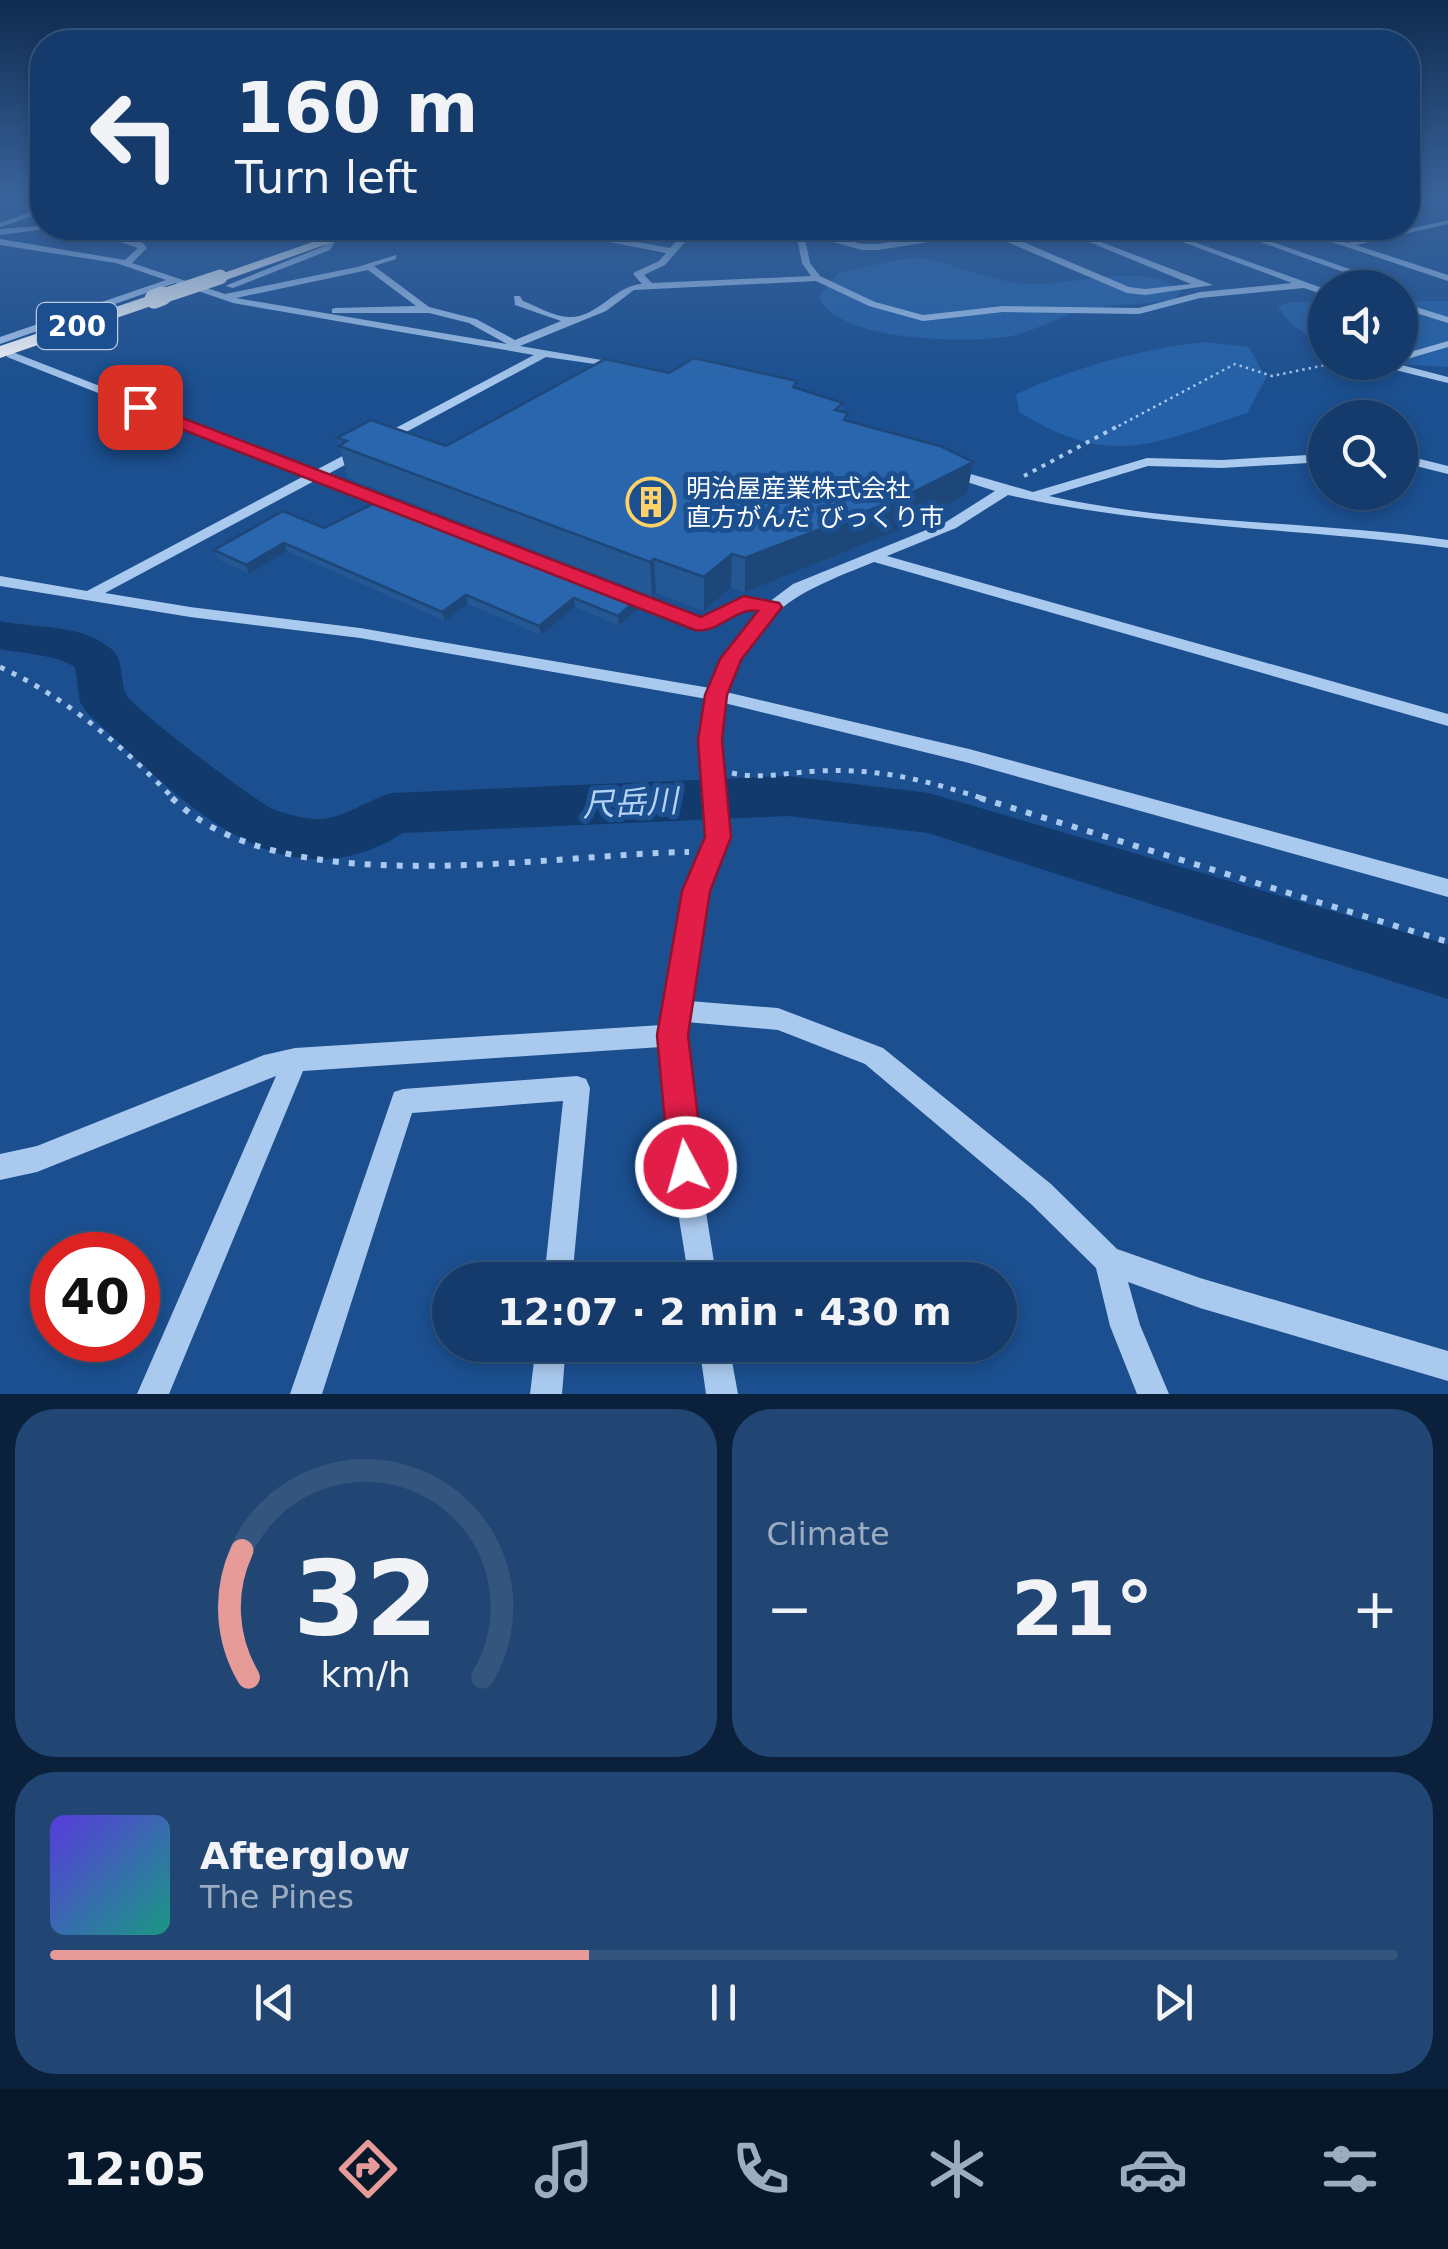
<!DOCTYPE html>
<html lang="en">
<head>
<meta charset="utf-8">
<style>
  body { margin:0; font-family:"DejaVu Sans","Noto Sans JP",sans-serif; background:#214673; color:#f1f3f6; height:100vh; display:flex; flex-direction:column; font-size:38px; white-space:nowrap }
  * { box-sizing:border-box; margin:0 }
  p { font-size:32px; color:#9dadc1 }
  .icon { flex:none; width:55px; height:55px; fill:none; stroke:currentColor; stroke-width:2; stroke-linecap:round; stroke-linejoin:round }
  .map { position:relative; height:1394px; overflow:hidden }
  .details { display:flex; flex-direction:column; gap:15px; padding:15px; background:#0b203b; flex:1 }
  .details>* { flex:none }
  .top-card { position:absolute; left:30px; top:30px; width:1390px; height:210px; border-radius:40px; box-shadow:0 5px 15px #0003,0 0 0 2px #33557e; background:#143b6b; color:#f1f3f6; overflow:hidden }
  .controls { position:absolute; left:1308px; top:270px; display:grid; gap:20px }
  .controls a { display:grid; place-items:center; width:110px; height:110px; border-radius:50%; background:#143b6b; box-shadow:0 5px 15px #0003,0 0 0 2px #33557e; font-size:50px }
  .speed { position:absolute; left:30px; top:1232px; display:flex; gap:20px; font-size:50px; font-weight:700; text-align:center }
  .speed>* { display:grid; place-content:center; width:130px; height:130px; border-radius:50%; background:#143b6b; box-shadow:0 5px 15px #0003,0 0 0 2px #33557e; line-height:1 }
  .speed .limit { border:15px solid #d22; background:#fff; color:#111 }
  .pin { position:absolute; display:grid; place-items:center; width:85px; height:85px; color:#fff; margin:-42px; border-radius:20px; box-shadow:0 5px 15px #0006 }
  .me { position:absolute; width:110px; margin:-55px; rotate:354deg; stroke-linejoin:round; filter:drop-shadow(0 0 8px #0008) }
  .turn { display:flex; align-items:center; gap:35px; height:210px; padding:0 40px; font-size:45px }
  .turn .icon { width:130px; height:130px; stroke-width:2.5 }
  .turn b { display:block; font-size:70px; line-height:85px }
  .big { font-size:75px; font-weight:700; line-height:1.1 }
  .details .card { flex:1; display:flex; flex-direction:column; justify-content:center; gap:15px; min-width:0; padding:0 35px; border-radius:40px; background:#214673 }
  .details .dial { align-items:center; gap:0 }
  .dial svg { height:260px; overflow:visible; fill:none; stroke:#33557e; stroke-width:7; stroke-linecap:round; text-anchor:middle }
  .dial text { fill:#f1f3f6; stroke:none }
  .song { display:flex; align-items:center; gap:30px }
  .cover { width:120px; height:120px; border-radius:15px; background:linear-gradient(135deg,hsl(250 70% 55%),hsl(170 70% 35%)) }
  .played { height:10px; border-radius:5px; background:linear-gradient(90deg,#e69b98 40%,#33557e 40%) }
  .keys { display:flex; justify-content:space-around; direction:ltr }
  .heat { display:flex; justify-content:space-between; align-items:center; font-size:55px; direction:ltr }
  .details .tiles { flex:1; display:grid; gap:15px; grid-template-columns:1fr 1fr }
  .card:last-child { grid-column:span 2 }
  .trip { position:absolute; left:432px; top:1262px; width:585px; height:100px; border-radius:50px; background:#143b6b; box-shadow:0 5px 15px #0003,0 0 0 2px #33557e; font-weight:700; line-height:100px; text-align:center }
  .dock { display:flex; height:160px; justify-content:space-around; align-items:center; background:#08182b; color:#9dadc1 }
  .dock .icon { width:70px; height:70px }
  .dock .current { color:#e69b98 }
  .dock b { font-size:45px; color:#f1f3f6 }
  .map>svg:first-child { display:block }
  .green { fill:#2461a8 }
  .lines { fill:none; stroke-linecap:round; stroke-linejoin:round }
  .river { fill:#123a6d; fill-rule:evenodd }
  .path-far3 { stroke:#a9c9ee; stroke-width:2.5; stroke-dasharray:2.5 4; stroke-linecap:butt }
  .path-far2 { stroke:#a9c9ee; stroke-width:4; stroke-dasharray:4 6; stroke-linecap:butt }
  .path-far1 { stroke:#a9c9ee; stroke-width:5; stroke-dasharray:5 8; stroke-linecap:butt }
  .path { stroke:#a9c9ee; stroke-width:6; stroke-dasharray:6 10; stroke-linecap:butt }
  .minor { fill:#a9c9ee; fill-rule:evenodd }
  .highway { fill:#fff; fill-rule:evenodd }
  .highway-bridge-far1 { stroke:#fff; stroke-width:15 }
  .highway-bridge { stroke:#fff; stroke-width:19 }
  .wall { fill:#245895 }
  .shaded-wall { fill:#1d4779 }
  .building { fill:#2a66ad; stroke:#1d4779; stroke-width:2.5 }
  .route { fill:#e11d48; stroke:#92132f; stroke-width:2.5 }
  .labels { text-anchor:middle; stroke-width:10; stroke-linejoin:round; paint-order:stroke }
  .far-poi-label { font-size:25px; fill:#fff; stroke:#1b4f8f; text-anchor:start }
  .shield { fill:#1b4f8f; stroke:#bbcadd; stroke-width:2.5 }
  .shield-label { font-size:28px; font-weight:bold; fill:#fff }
  .water-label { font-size:32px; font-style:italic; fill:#b5d3f5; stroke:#1b4f8f }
</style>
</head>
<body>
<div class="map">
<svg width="1448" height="1394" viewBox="0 0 1448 1394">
  <rect width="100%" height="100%" fill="#1b4f8f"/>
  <!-- green -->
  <g class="green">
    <path d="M 913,257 C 952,261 988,282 1028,284 C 1076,287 1141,259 1182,291 L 1175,299 C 1143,306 1108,303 1077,312 C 1052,319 1030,334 1005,337 C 964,343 836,342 819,296 L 838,273 Z"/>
    <path d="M 1400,301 L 1448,301 L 1448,367 L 1380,363 L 1400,362 Z"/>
    <path d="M 1290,302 L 1325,302 L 1325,343 C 1305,336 1288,324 1278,306 Z"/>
    <path d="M 1206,342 L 1249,347 L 1266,378 L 1247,413 C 1152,444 1111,469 1019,412 L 1016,394 C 1074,368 1142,348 1206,342 Z"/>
  </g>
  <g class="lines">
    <!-- river -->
    <path class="river" d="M 0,621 C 38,629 78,623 110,648 C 126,660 118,682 128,697 C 142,715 254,801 275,810 C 287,814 308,820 320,819 C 347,817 367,800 392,793 L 788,776 L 929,793 L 1448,945 L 1448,999 L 928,833 L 788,816 L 403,833 C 278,913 174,792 87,713 L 80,702 L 75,667 C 54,654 25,654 0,649 Z"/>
    <!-- path-far3 -->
    <g class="path-far3">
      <path d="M 1345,362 L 1367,363"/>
      <path d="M 1113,429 L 1235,364 L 1272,376 L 1340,362"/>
    </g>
    <!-- path-far2 -->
    <path class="path-far2" d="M 1024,476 L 1118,426"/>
    <!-- path-far1 -->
    <g class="path-far1">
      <path d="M 0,667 C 69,699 122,746 175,800"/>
      <path d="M 732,773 C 762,780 788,772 818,771 C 883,768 927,781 988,800"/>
    </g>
    <!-- path -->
    <g class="path">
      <path d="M 172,798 C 281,905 546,854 689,852"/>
      <path d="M 980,798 L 1448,942"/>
    </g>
    <!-- minor -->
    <g class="minor">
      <path d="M 42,208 L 42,213 L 0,227 L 0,223 Z"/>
      <path d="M 1448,220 L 1448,224 L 1356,245 L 1448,275 L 1448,281 L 1290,228 L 1301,228 L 1348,243 Z"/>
      <path d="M 42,226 L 54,228 L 0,235 L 0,229 Z"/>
      <path d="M 78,228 L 89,228 L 142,242 L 147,248 L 132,263 L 225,294 L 357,267 L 396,255 L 396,259 L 374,266 L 429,307 L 476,319 L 515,340 L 561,321 L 515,305 L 514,296 L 520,296 L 523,301 C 536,306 555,317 569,317 C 598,318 615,285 642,284 L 633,274 L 635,272 L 659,261 L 666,253 L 609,242 L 595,228 L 603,228 L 615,238 L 670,248 C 683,233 707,228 727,228 L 685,242 L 665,265 L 644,275 L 652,283 L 811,276 L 802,263 L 795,228 L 862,244 L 878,244 L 959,231 L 957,228 L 990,228 L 1129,287 L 1145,289 L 1191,284 L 1055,228 L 1065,228 L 1213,285 L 1145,295 L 1127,293 L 986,233 L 878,250 L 862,250 L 804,234 L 810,263 L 820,276 L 875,302 L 923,315 L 1003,306 L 1139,308 L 1200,292 L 1292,283 L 1145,228 L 1155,228 L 1325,289 L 1325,295 L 1304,288 L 1200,298 L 1139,314 L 1003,312 L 923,321 L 869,306 L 816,281 L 634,290 L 606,311 L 520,346 L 619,363 L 624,366 L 623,368 L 546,357 L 328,474 L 702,619 L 738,599 L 769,602 L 793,584 L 946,522 L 995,491 L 945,475 L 945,469 L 950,468 L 1033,492 L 1147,458 L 1222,460 L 1325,454 L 1325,462 L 1222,468 L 1148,466 L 1049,496 C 1180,525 1316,521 1448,540 L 1448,548 C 1301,528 1153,528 1008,495 L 956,528 L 887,556 L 1448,714 L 1448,726 L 874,562 C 794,594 761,607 726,692 L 969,749 L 1448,879 L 1448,897 L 969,763 L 724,703 L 719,741 L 728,837 L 707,891 L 689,1001 L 778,1008 L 883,1048 L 1051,1184 L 1117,1249 L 1200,1278 L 1448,1351 L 1448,1381 L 1200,1308 L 1128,1282 L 1140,1325 L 1169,1394 L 1137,1394 L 1110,1326 L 1096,1268 L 1031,1204 L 865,1064 L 778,1030 L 686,1022 L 684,1035 L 704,1200 L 717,1280 L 689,1280 L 676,1200 L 661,1047 L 303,1071 L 169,1394 L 137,1394 L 276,1076 L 37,1172 L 0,1180 L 0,1154 L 37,1146 L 264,1055 L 295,1048 L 662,1025 L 685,891 L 708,837 L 701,741 L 707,699 L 360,638 L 190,617 L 0,586 L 0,576 L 87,591 L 306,475 L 7,357 L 7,353 L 15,353 L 316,470 L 534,355 L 233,303 L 175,283 L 0,344 L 0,337 L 166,280 L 116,263 L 0,245 L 0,239 L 125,260 L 138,248 ZM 368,270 L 416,306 L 335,308 L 332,309 L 332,313 L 429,313 L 469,323 L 507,344 L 236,298 ZM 318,479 L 697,628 C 722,631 733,605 761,610 C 738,634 723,658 710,688 L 360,628 L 190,607 L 105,593 Z"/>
      <path d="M 552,228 L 562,228 L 546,236 L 539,234 Z"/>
      <path d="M 1221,228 L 1232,228 L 1401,287 L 1388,288 Z"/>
      <path d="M 330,236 L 337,238 L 330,250 L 233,288 L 225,286 L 324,246 Z"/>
      <path d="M 1400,302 L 1448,317 L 1448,323 L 1400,308 Z"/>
      <path d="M 1448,341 L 1448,347 L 1400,361 L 1400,355 Z"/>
      <path d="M 1379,362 L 1390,362 L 1448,377 L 1448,383 L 1379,366 Z"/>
      <path d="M 1400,454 L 1448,466 L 1448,474 L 1400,462 Z"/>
      <path d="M 577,1076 L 586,1079 L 590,1088 L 572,1280 L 544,1280 L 563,1101 L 412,1113 L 322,1394 L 290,1394 L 394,1092 L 403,1089 Z"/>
      <path d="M 536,1345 L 566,1345 L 562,1394 L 530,1394 Z"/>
      <path d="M 699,1345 L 729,1345 L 738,1394 L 706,1394 Z"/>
    </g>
    <!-- highway -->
    <g class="highway">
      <path d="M 353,228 L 372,228 L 226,280 L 212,277 Z"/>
      <path d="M 154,294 L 160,295 L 160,303 L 0,358 L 0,346 Z"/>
    </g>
    <!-- highway-bridge-far1 -->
    <path class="highway-bridge-far1" d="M 154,299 L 220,277"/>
    <!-- highway-bridge -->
    <path class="highway-bridge" d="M 154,299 L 162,296"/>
  </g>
  <!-- wall -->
  <g class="wall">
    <path d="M 1408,195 L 1448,202 L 1437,218 L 1408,209 Z"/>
    <path d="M 669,373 L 797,381 L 796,388 L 843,403 L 842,411 L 848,413 L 847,421 L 973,462 L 967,494 L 896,531 L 745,592 L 731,588 L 704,611 L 656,593 L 652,596 L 348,478 L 337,438 L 446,446 Z"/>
    <path d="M 324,528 L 638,609 L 619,626 L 575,607 L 541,635 L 468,604 L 445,621 L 287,551 L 249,574 L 218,559 L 214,550 Z"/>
  </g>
  <!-- shaded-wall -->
  <g class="shaded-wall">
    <path d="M 1448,210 L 1448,215 L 1437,218 L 1440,211 Z"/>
    <path d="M 973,462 L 967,494 L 896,531 L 745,592 L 745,558 Z"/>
    <path d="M 284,543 L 287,551 L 249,574 L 246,565 Z"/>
    <path d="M 732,554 L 731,588 L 704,611 L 704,577 Z"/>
    <path d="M 654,559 L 656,593 L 652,596 L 650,562 Z"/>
    <path d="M 466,595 L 468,604 L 445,621 L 442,612 Z"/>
    <path d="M 574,598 L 575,607 L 541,635 L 539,626 Z"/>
    <path d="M 637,600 L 638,609 L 619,626 L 618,616 Z"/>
  </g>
  <!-- building -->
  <g class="building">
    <path d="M 1408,195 L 1420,195 L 1448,202 L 1448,210 L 1440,211 L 1408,202 Z"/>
    <path d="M 694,358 L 797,381 L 793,387 L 843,403 L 835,410 L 848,413 L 844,420 L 940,446 L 973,462 L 901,498 L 745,558 L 732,554 L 704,577 L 654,559 L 650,562 L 342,447 L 339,446 L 347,441 L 337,438 L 371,420 L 446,446 L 605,359 L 669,373 Z"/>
    <path d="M 381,500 L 637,600 L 618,616 L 574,598 L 539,626 L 466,595 L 442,612 L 284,543 L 246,565 L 214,550 L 283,511 L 324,528 Z"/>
  </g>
  <!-- sky -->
  <linearGradient id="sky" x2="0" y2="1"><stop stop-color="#0f2b4f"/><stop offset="0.5" stop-color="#39639b"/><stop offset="1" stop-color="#39639b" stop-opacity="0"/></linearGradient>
  <rect width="1448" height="390" fill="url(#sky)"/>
  <!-- route -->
  <path class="route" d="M 135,404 L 146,404 L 701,617 L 744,596 L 779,603 L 782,607 L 741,660 L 727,695 L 722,740 L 731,837 L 710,891 L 688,1035 L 704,1167 L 699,1179 L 686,1184 L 674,1179 L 669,1167 L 657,1035 L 682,891 L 705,837 L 698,740 L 705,695 L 720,659 L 758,611 C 734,607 719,634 695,630 L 135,411 Z"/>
  <!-- icons -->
  <defs>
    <g id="building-ring" transform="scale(2.5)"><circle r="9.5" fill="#1b4f8f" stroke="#ffd166" stroke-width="1.5"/><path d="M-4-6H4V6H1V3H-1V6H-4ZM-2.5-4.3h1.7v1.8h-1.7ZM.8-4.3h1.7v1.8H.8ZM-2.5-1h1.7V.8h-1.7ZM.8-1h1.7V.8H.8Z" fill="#ffd166"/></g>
  </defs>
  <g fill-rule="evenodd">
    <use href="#building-ring" x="651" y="502"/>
  </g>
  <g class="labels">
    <!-- far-poi labels -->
    <g class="far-poi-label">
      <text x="686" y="497">明治屋産業株式会社<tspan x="686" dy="29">直方がんだ びっくり市</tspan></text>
    </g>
    <!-- shield labels -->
    <rect class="shield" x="37" y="303" width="80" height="46" rx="8"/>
    <g class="shield-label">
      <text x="77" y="336">200</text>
    </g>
    <!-- water labels -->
    <g class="water-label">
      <text transform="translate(630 803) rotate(-3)" y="11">尺岳川</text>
    </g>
  </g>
</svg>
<div class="controls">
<a><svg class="icon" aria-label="sound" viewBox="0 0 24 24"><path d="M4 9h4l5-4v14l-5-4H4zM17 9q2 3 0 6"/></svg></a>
<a><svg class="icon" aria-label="search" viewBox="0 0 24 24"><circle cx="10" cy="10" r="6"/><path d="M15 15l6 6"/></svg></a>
</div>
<div class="speed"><div class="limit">40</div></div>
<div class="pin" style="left:140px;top:407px;background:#d93025"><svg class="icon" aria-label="arrive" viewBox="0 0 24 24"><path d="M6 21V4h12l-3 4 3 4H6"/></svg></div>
<svg class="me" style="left:686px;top:1167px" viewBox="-20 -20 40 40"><circle r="17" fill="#e11d48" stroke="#fff" stroke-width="3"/><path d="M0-11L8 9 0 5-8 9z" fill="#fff"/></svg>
<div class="trip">12:07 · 2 min · 430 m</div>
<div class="top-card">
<div class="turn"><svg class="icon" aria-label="left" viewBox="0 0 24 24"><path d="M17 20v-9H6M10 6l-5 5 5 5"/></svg><div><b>160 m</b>Turn left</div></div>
</div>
</div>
<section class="details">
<div class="tiles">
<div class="card dial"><svg viewBox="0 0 100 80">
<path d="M14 69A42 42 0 1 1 86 69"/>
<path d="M14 69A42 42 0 0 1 12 30" stroke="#e69b98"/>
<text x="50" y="56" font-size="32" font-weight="700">32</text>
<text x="50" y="72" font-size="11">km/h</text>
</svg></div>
<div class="card"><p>Climate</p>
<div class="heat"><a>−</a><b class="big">21°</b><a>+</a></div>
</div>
<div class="card">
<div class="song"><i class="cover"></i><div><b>Afterglow</b><p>The Pines</p></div></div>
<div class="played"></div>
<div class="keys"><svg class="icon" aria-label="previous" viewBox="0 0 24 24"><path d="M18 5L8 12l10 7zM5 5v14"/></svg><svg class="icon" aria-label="pause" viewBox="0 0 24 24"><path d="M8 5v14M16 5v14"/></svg><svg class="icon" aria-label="next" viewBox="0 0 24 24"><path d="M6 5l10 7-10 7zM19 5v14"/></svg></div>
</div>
</div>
</section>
<nav class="dock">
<b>12:05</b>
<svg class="icon current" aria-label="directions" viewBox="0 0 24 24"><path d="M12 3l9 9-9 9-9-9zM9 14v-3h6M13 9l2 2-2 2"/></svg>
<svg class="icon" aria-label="music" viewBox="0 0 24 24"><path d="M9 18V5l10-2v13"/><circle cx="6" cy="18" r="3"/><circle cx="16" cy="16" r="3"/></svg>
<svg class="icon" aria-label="phone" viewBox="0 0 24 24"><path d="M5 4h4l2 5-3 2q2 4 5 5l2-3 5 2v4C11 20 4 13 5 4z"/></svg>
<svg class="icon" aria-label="climate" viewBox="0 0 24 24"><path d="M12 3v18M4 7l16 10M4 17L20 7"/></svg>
<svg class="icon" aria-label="car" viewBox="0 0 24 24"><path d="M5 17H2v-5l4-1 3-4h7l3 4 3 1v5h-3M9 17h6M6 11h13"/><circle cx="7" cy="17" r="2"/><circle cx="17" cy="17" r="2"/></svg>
<svg class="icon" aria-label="filters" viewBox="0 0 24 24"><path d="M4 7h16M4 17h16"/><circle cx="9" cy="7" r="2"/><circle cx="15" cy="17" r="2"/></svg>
</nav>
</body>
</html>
